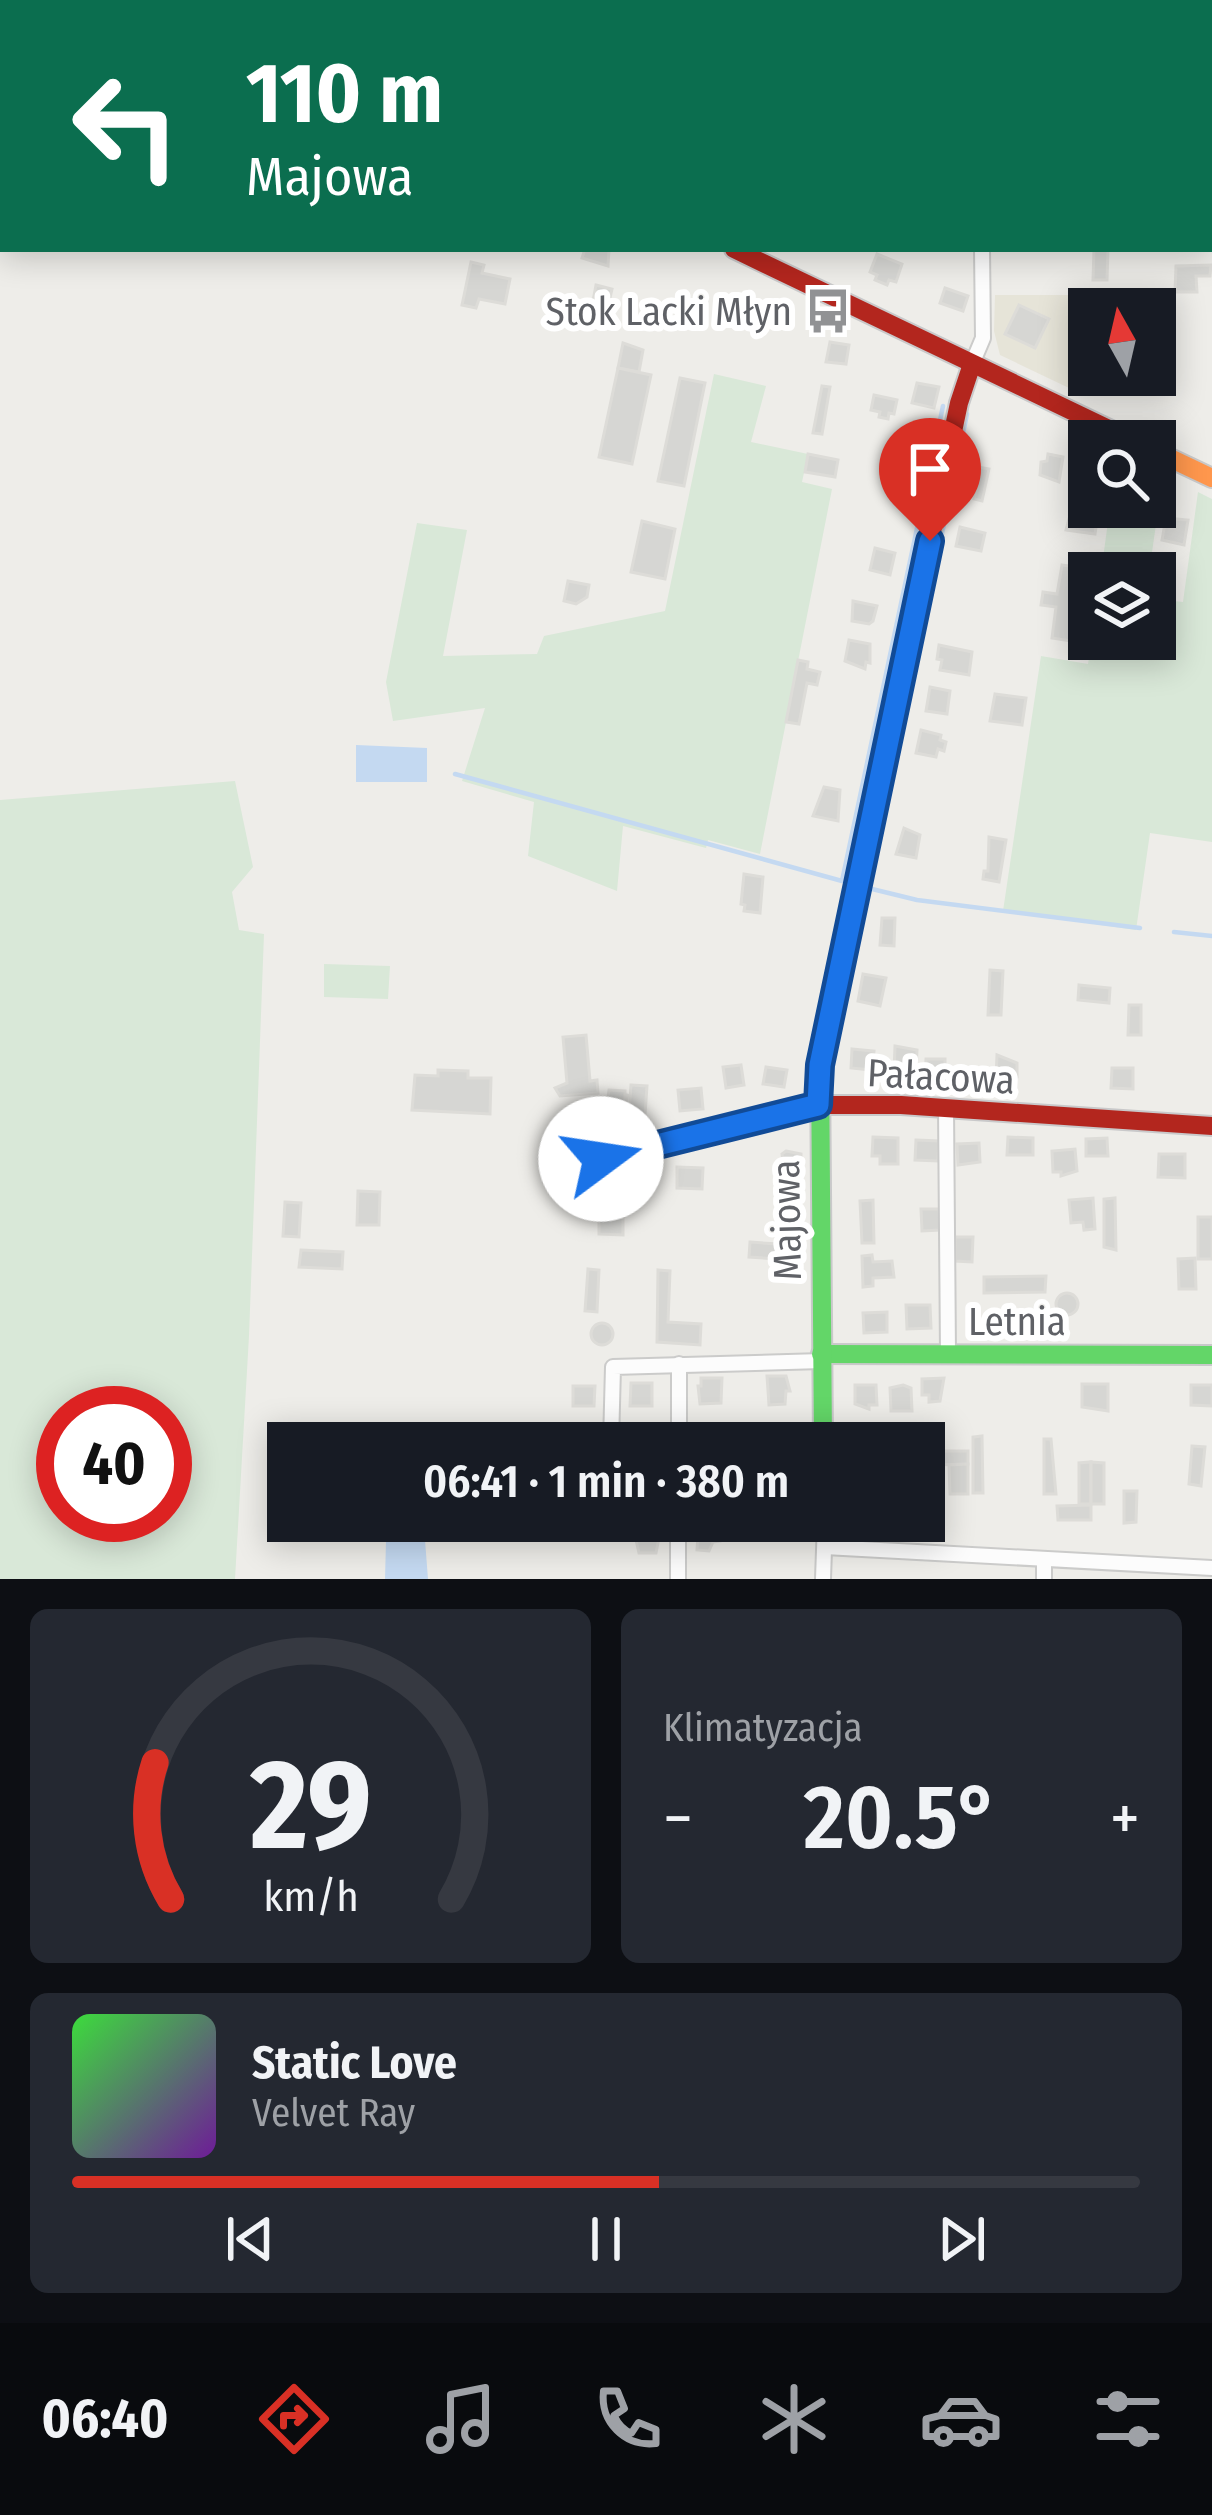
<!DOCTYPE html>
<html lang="pl">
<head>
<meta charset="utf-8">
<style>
  body { margin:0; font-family:"Fira Sans Condensed",sans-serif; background:#242831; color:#f1f3f6; height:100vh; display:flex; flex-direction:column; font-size:45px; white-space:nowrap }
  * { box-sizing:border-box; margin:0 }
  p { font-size:39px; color:#9ea1a6 }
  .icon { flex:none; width:66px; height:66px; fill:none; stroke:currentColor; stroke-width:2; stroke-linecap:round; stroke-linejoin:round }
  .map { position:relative; height:1579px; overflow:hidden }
  .panel { display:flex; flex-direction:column; gap:30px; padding:30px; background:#0d0f14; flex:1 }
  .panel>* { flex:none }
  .banner { position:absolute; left:0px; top:0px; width:1212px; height:252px; box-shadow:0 6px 30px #0003; background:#0b6e4f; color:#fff; overflow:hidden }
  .needle { width:78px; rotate:352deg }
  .controls { position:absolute; left:1068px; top:288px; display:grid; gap:24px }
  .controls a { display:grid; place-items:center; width:108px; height:108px; border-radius:0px; background:#171b24; box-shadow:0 6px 30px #0003; font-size:60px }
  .speed { position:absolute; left:36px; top:1386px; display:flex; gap:24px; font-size:60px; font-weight:700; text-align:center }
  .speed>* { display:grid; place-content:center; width:156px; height:156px; border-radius:50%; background:#171b24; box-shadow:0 6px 30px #0003; line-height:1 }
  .speed .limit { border:18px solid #d22; background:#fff; color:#111 }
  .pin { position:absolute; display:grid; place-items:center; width:102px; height:102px; color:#fff; margin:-123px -51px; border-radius:50% 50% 50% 0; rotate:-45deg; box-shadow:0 0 12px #0007 }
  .pin .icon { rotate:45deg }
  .me { position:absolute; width:132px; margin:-66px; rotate:76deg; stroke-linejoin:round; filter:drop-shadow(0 0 9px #0008) }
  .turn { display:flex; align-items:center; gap:42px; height:252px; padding:0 48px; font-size:54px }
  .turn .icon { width:156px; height:156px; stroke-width:2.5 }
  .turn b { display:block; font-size:84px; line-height:102px }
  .big { font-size:90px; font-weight:600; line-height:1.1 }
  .panel .tile { flex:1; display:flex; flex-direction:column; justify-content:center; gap:18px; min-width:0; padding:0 42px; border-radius:18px; background:#242831 }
  .panel .dial { align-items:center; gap:0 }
  .dial svg { height:312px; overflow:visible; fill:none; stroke:#363941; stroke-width:7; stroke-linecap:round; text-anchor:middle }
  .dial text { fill:#f1f3f6; stroke:none }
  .song { display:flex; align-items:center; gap:36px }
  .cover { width:144px; height:144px; border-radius:18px; background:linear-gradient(135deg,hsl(120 70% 55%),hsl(280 70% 35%)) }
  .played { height:12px; border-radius:6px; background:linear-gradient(90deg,#d93025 55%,#363941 55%) }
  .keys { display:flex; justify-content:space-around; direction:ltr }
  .heat { display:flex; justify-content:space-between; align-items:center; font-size:66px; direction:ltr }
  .panel .tiles { flex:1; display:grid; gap:30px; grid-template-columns:1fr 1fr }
  .tile:last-child { grid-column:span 2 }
  .trip { position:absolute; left:267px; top:1422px; width:678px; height:120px; border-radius:0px; background:#171b24; box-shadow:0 6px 30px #0003; font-weight:600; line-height:120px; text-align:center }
  .menu { display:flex; height:192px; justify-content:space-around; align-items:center; background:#090b0e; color:#9ea1a6 }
  .menu .icon { width:84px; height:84px }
  .menu .active { color:#d93025 }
  .menu b { font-size:54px; color:#f1f3f6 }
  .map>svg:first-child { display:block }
  .commercial { fill:#e6e4d8 }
  .green { fill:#d9e8d8; fill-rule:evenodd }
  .water { fill:#c4d9f1 }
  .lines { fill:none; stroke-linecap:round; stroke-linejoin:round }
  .stream { stroke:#c4d9f1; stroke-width:4.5 }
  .building { fill:#d6d6d3; stroke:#dddcd8; stroke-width:3 }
  .street-casing { stroke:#cbcbca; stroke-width:18 }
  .fast-casing { stroke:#c9c9ca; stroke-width:22 }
  .slow-casing { stroke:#c9c9ca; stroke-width:22 }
  .jam-casing { stroke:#c9c9ca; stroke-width:22 }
  .street { stroke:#fcfcfc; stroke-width:14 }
  .fast { stroke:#63d668; stroke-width:18 }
  .slow { stroke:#ff974d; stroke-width:18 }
  .jam { stroke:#b3261e; stroke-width:18 }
  .route-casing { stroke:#114b97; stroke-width:30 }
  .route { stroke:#1a73e8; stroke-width:21 }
  .labels { text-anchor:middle; stroke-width:12; stroke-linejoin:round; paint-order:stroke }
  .poi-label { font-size:39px; fill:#5f6166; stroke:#fff; text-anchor:end }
  .street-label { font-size:39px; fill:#5f6166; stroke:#fff }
</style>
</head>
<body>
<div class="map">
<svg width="1212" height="1579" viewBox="0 0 1212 1579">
  <rect width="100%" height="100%" fill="#eeede9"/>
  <!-- commercial -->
  <path class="commercial" d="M 995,295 L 1070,295 L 1069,388 L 1000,355 L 994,331 Z"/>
  <!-- green -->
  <g class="green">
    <path d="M 714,374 L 766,386 L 751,442 L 808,454 L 802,482 L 832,489 L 760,854 L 708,840 L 706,848 L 623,826 L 617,891 L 528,856 L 534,802 L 462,781 L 485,708 L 393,721 L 386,682 L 417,523 L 467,530 L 443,656 L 537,654 L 544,636 L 665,611 Z"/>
    <path d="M 1155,472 L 1163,476 L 1149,573 L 1101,573 L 1110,507 L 1155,507 Z"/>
    <path d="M 1198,492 L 1212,499 L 1212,842 L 1150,833 L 1136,930 L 1003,911 L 1041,656 L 1088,664 L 1092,639 L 1155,639 L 1155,599 L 1183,602 Z"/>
    <path d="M 235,781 L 253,867 L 232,892 L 239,930 L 264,934 L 249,1336 L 235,1579 L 0,1579 L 0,800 ZM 63,1413 L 165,1413 L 165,1515 L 63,1515 Z"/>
    <path d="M 324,964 L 390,966 L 388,999 L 324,997 Z"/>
  </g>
  <!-- water -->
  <g class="water">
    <path d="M 356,745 L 427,748 L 427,782 L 356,782 Z"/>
    <path d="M 422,1538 L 425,1540 L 428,1579 L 385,1579 L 386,1541 Z"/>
  </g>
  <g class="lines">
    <!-- stream -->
    <g class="stream">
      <path d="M 967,414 L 868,888 L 917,900 L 1140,928"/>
      <path d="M 455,774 L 842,881 L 943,406"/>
      <path d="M 1174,932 L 1212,936"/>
    </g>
  </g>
  <!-- building -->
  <g class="building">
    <path d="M 585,249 L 609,249 L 608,266 L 582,258 Z"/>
    <path d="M 1094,249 L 1108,249 L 1107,280 L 1093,280 Z"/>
    <path d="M 877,254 L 902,264 L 896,282 L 889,280 L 887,285 L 875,280 L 877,275 L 870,272 Z"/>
    <path d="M 471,262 L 484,265 L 482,273 L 510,279 L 505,304 L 479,299 L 476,308 L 462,305 Z"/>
    <path d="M 1211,265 L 1210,276 L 1196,276 L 1197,292 L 1175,292 L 1176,266 Z"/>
    <path d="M 596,285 L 612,289 L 605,320 L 590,317 Z"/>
    <path d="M 945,288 L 968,296 L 963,311 L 940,303 Z"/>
    <path d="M 743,303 L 766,309 L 761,328 L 738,323 Z"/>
    <path d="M 1019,305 L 1049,319 L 1035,348 L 1005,334 Z"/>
    <path d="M 830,342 L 849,345 L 846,364 L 826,362 Z"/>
    <path d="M 623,343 L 643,350 L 639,372 L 618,368 Z"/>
    <path d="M 618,368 L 651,375 L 632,464 L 599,457 Z"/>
    <path d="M 680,378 L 705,383 L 684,486 L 658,481 Z"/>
    <path d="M 917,383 L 939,387 L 934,408 L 912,403 Z"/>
    <path d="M 822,386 L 830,387 L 822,434 L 813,433 Z"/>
    <path d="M 874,395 L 897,400 L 894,414 L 889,413 L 888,419 L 879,417 L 880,412 L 871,410 Z"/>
    <path d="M 895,443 L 907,446 L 900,477 L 887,474 Z"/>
    <path d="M 808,454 L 838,460 L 835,477 L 805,472 Z"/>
    <path d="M 1048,454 L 1063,457 L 1059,482 L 1040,475 L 1041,462 L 1047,461 Z"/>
    <path d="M 972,466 L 989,469 L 982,501 L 974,499 L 977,488 L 967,486 Z"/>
    <path d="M 1090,507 L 1099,507 L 1095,534 L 1066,530 L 1072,508 L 1089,513 Z"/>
    <path d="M 1166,518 L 1188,520 L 1184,545 L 1162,540 Z"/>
    <path d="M 642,521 L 675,529 L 665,579 L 631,572 Z"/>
    <path d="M 960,527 L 985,533 L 981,551 L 956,546 Z"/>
    <path d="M 875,548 L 895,553 L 890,575 L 870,570 Z"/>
    <path d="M 1062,565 L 1090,569 L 1078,642 L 1052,638 L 1056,607 L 1041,605 L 1043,592 L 1057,594 Z"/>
    <path d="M 568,581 L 589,585 L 587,597 L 576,604 L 564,601 Z"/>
    <path d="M 853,601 L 877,606 L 873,621 L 869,624 L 852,621 Z"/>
    <path d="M 849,640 L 870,644 L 870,663 L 866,662 L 865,669 L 845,661 Z"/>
    <path d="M 939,645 L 972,652 L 969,675 L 940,670 L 942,660 L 937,659 Z"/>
    <path d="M 798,660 L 808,662 L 807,669 L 820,672 L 817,685 L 807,683 L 799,724 L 786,722 Z"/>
    <path d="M 930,687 L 950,691 L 947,714 L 926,711 Z"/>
    <path d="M 995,694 L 1026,698 L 1022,725 L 990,721 Z"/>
    <path d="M 921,730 L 941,735 L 940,740 L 946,742 L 944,751 L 938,749 L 936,757 L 916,753 Z"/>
    <path d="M 824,787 L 840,790 L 838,821 L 813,816 Z"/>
    <path d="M 904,828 L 920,835 L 916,858 L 896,854 Z"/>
    <path d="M 989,837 L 1006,840 L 999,882 L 983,879 L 984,871 L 988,871 Z"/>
    <path d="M 744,874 L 763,877 L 760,913 L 744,911 L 745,905 L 741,904 Z"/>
    <path d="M 882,918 L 895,918 L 894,946 L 880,945 Z"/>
    <path d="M 990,970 L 1003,971 L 1001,1015 L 988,1015 Z"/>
    <path d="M 863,974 L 886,978 L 880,1006 L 858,1001 Z"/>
    <path d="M 1079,985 L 1110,988 L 1109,1003 L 1078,1000 Z"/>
    <path d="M 1129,1005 L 1141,1005 L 1141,1035 L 1128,1035 Z"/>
    <path d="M 586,1035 L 590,1081 L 597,1080 L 598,1093 L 560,1096 L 555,1088 L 567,1083 L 563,1037 Z"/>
    <path d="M 895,1046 L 917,1050 L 916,1071 L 894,1072 Z"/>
    <path d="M 852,1049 L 874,1051 L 872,1070 L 851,1068 Z"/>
    <path d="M 997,1055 L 1017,1063 L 1017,1077 L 996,1079 Z"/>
    <path d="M 926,1059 L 945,1059 L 945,1081 L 925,1080 Z"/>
    <path d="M 741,1065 L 744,1085 L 726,1088 L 723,1067 Z"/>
    <path d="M 766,1067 L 787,1070 L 784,1087 L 763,1084 Z"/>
    <path d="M 1112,1068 L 1133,1068 L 1133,1089 L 1111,1088 Z"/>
    <path d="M 438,1070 L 468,1071 L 468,1078 L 491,1078 L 490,1114 L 412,1110 L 415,1075 L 438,1076 Z"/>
    <path d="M 631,1085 L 647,1086 L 645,1115 L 629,1114 Z"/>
    <path d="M 701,1088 L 703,1109 L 680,1111 L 678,1090 Z"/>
    <path d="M 609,1090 L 625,1091 L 625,1099 L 628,1094 L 623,1119 L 605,1118 Z"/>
    <path d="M 873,1137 L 898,1138 L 898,1164 L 880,1164 L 880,1156 L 872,1156 Z"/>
    <path d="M 1008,1137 L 1033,1138 L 1033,1155 L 1007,1155 Z"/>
    <path d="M 1107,1138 L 1108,1156 L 1086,1156 L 1086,1139 Z"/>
    <path d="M 916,1140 L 939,1141 L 938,1161 L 915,1160 Z"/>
    <path d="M 979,1143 L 980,1162 L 958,1165 L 957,1144 Z"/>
    <path d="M 1075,1149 L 1077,1171 L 1061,1176 L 1061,1172 L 1053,1172 L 1052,1151 Z"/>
    <path d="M 786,1151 L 801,1154 L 801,1180 L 785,1181 L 782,1154 Z"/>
    <path d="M 1159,1154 L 1185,1154 L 1185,1178 L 1158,1177 Z"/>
    <path d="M 677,1167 L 703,1168 L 702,1189 L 677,1188 Z"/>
    <path d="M 358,1191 L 380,1192 L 379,1225 L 357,1225 Z"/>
    <path d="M 1093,1198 L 1095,1229 L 1084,1230 L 1083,1222 L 1071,1223 L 1069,1200 Z"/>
    <path d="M 1115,1198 L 1116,1250 L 1104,1247 L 1104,1199 Z"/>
    <path d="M 873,1200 L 874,1243 L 862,1243 L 860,1201 Z"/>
    <path d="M 285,1202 L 301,1203 L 299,1237 L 283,1236 Z"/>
    <path d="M 777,1206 L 787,1206 L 787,1245 L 777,1244 Z"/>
    <path d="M 607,1207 L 616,1207 L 616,1214 L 623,1214 L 623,1235 L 599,1234 L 599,1214 L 607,1214 Z"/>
    <path d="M 921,1209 L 939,1209 L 940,1230 L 922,1231 Z"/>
    <rect x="1198" y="1217" width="14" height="42"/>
    <path d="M 955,1237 L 973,1237 L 972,1262 L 955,1261 Z"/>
    <path d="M 750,1242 L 777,1244 L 777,1259 L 749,1257 Z"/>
    <path d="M 777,1244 L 804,1246 L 803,1260 L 777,1259 Z"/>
    <path d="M 301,1250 L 343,1252 L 342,1269 L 299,1267 Z"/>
    <path d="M 872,1255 L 873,1262 L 892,1261 L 894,1277 L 873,1278 L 873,1286 L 863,1287 L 862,1256 Z"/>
    <path d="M 1195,1258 L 1196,1289 L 1179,1289 L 1178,1259 Z"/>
    <path d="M 588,1269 L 599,1270 L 597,1312 L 585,1311 Z"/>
    <path d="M 658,1270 L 670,1271 L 668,1322 L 701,1324 L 700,1345 L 657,1342 Z"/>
    <path d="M 1046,1276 L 1045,1292 L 984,1293 L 984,1277 Z"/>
    <circle cx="1067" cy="1304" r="11"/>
    <path d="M 906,1305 L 930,1305 L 931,1328 L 907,1329 Z"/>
    <path d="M 887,1312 L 887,1332 L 864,1333 L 863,1313 Z"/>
    <circle cx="602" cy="1334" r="11"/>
    <path d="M 767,1376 L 786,1376 L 790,1391 L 786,1391 L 785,1404 L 769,1405 Z"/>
    <path d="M 701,1378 L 722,1378 L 721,1403 L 700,1404 L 698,1386 L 701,1386 Z"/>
    <path d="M 944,1378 L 940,1401 L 929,1402 L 929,1395 L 922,1395 L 922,1379 Z"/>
    <path d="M 631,1383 L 652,1383 L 652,1406 L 630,1406 Z"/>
    <path d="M 1082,1384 L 1108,1384 L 1108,1411 L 1082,1407 Z"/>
    <path d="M 855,1385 L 876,1385 L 877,1405 L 869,1405 L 869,1409 L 855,1404 Z"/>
    <path d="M 903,1385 L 911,1388 L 912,1411 L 891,1411 L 890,1388 Z"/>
    <path d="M 1191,1385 L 1212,1385 L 1212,1406 L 1191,1405 Z"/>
    <path d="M 573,1386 L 595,1386 L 594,1406 L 573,1406 Z"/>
    <path d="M 982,1436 L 983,1493 L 973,1493 L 973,1437 Z"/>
    <path d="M 1044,1439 L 1051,1439 L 1056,1494 L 1044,1494 Z"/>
    <path d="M 1192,1446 L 1205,1447 L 1201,1486 L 1189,1484 Z"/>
    <path d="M 935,1451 L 968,1451 L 968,1464 L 935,1465 Z"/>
    <path d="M 1091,1462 L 1091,1504 L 1079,1504 L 1079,1463 Z"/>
    <path d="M 1091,1462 L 1104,1463 L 1104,1504 L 1091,1504 Z"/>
    <path d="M 968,1464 L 968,1494 L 950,1494 L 949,1465 Z"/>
    <path d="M 1124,1491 L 1137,1491 L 1136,1522 L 1124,1523 Z"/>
    <path d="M 1091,1505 L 1091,1520 L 1058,1520 L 1057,1506 Z"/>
    <path d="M 638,1521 L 657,1521 L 657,1528 L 661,1528 L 656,1553 L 639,1553 L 634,1531 Z"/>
    <path d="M 699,1521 L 717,1521 L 720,1541 L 713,1542 L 709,1551 L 697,1550 Z"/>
  </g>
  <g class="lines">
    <!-- street casing -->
    <g class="street-casing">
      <g id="street">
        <path d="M 983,3 L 983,0"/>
        <path d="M 972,364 L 983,338 L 982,249"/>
        <path d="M 946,1108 L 948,1353"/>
        <path d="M 611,1443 L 613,1367 L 822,1361"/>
        <path d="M 679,1443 L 679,1364"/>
        <path d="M 825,1547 L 1212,1568"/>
        <path d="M 678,1579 L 678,1521"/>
        <path d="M 823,1579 L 825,1521"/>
        <path d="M 1044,1579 L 1044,1559"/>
      </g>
    </g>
    <!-- fast casing -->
    <g class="fast-casing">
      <g id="fast">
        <path d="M 821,1354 L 1212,1355"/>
        <path d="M 823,1443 L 820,1065 L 875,802"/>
      </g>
    </g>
    <!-- slow casing -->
    <g class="slow-casing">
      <path id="slow" d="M 1155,451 L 1212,478"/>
    </g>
    <!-- jam casing -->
    <g class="jam-casing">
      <g id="jam">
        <path d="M 215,0 L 221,3"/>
        <path d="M 734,249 L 1134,441"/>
        <path d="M 875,802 L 959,403 L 972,364"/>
        <path d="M 601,1159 L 818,1105 L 901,1105 L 1212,1126"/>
      </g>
    </g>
    <!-- street -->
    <use href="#street" class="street"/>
    <!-- fast -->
    <use href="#fast" class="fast"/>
    <!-- slow -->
    <use href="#slow" class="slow"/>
    <!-- jam -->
    <use href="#jam" class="jam"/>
  </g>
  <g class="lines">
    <!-- route casing -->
    <g class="route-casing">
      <path id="route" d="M 601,1159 L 818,1105 L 820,1065 L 930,541"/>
    </g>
    <!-- route -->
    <use href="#route" class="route"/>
  </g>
  <!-- icons -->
  <defs>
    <g id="bus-bare" transform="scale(3.6)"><path d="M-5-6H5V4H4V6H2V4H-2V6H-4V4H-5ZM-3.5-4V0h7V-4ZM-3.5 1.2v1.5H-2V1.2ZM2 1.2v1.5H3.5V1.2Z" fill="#919294" stroke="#fff" stroke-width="2.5" paint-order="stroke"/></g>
  </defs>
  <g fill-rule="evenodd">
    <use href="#bus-bare" x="828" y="311"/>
  </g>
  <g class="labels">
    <!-- poi labels -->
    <g class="poi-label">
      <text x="792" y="325">Stok Lacki Młyn</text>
    </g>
    <!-- street labels -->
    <g class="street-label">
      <text transform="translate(941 1076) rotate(3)" y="14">Pałacowa</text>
      <text transform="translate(786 1220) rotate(-91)" y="14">Majowa</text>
      <text x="1017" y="1335">Letnia</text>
    </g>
  </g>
</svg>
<div class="controls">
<a><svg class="needle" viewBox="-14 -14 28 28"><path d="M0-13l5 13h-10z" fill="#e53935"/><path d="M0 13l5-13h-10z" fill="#9ea1a6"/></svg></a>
<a><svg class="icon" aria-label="search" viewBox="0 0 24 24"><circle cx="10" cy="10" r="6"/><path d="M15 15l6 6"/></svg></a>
<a><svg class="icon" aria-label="layers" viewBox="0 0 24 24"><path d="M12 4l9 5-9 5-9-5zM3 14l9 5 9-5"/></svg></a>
</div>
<div class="speed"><div class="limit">40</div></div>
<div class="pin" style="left:930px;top:541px;background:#d93025"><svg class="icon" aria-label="arrive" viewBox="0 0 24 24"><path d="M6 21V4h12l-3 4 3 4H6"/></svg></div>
<svg class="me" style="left:601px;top:1159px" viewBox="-20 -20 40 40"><circle r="19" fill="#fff"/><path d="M0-13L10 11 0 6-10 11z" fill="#1a73e8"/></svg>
<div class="trip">06:41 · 1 min · 380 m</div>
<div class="banner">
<div class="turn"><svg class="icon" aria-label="left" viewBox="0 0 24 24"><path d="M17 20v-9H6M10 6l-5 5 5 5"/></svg><div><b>110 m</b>Majowa</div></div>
</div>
</div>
<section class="panel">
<div class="tiles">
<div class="tile dial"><svg viewBox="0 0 100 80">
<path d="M14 69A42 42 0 1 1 86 69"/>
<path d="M14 69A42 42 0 0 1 10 34" stroke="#d93025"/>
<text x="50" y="56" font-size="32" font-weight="700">29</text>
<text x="50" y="72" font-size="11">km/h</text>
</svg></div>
<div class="tile"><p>Klimatyzacja</p>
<div class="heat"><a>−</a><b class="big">20.5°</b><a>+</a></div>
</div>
<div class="tile">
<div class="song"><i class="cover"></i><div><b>Static Love</b><p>Velvet Ray</p></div></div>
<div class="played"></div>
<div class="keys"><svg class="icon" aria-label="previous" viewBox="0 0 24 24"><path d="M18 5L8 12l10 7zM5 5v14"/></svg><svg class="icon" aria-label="pause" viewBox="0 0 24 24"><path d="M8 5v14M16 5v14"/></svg><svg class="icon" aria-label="next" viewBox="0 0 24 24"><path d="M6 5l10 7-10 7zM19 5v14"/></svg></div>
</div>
</div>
</section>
<nav class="menu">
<b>06:40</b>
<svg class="icon active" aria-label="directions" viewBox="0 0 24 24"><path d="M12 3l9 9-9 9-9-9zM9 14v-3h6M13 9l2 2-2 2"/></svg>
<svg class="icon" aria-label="music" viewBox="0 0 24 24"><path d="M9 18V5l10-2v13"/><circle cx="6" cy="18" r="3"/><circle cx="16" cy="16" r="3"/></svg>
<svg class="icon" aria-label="phone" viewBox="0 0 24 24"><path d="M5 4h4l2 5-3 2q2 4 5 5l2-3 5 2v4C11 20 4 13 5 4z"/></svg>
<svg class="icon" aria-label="climate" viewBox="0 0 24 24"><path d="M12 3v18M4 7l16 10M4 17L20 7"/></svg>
<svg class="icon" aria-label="car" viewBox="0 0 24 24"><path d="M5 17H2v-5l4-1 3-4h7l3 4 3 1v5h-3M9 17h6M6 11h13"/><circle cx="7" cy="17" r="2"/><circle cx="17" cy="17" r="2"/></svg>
<svg class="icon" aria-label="filters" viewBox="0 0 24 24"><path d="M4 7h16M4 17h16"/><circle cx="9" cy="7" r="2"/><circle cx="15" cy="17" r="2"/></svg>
</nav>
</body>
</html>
